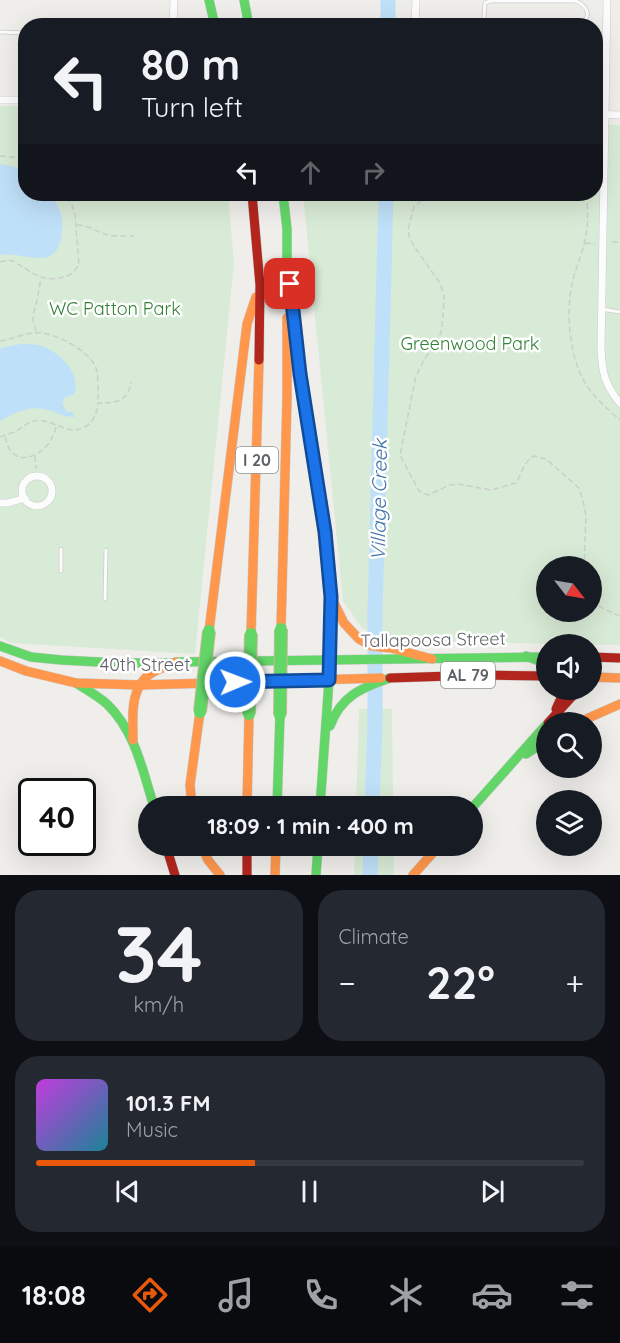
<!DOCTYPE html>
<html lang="en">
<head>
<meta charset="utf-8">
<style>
  body { margin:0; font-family:Quicksand,sans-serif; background:#242831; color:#f1f3f6; height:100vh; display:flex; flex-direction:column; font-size:22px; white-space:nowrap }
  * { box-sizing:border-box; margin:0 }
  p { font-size:20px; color:#9ea1a6 }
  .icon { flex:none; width:33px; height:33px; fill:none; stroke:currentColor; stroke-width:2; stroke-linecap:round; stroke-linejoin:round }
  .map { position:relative; height:875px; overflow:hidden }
  .sheet { display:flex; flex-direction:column; gap:15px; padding:15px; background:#0d0f14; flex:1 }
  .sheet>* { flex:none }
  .banner { position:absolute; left:18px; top:18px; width:585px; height:183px; border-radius:24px; box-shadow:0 6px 24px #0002; background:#171b24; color:#f1f3f6; overflow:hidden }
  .needle { width:39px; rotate:121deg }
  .fabs { position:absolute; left:536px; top:556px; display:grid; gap:12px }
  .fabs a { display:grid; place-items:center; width:66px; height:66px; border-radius:50%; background:#171b24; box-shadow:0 6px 24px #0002; font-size:30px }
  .speed { position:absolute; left:18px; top:778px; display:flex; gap:12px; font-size:30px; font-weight:700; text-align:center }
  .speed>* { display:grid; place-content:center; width:78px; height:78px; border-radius:50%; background:#171b24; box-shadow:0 6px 24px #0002; line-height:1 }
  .speed .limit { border:3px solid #111; border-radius:9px; background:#fff; color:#111 }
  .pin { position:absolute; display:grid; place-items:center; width:51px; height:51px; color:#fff; margin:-26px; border-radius:12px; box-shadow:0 3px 9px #0006 }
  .me { position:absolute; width:66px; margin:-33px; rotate:89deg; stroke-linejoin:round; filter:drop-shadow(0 0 4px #0008) }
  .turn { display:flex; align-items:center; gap:21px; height:126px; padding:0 24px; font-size:27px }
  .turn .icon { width:78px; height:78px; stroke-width:2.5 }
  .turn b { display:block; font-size:42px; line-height:51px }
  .lanes { display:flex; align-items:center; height:57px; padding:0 24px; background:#0003; justify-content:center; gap:30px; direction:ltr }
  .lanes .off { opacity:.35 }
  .big { font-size:45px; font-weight:700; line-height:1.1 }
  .sheet .widget { flex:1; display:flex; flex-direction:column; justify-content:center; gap:9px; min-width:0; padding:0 21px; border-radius:24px; background:#242831 }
  .sheet .dial { align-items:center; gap:0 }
  .dial b { font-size:78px; line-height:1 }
  .song { display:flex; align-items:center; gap:18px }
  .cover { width:72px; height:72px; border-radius:9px; background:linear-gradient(135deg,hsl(290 70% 55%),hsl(190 70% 35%)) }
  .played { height:6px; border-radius:3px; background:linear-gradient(90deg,#ea580c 40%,#363941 40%) }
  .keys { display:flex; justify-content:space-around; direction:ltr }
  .heat { display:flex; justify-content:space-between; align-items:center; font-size:33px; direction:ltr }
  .sheet .tiles { flex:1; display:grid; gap:15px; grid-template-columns:1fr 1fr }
  .widget:last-child { grid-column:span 2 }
  .trip { position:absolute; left:138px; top:796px; width:345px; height:60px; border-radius:30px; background:#171b24; box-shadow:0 6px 24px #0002; font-weight:700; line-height:60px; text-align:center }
  .menu { display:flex; height:96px; justify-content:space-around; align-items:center; background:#090b0e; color:#9ea1a6 }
  .menu .icon { width:42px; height:42px }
  .menu .on { color:#ea580c }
  .menu b { font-size:27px; color:#f1f3f6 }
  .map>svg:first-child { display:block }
  .green { fill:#d8ebd6; fill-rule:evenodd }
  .water { fill:#bfe0f9 }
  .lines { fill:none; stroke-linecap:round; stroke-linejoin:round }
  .river { stroke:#bfe0f9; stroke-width:15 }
  .lane-casing { stroke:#cbcccc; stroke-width:4.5 }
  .street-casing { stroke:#cbcccc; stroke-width:8 }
  .fast-casing { stroke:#cacacb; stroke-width:10 }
  .slow-casing { stroke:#cacacb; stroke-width:10 }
  .jam-casing { stroke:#cacacb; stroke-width:10 }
  .path { stroke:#cacfcc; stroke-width:1.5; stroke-dasharray:6 3; stroke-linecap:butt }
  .lane { stroke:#fdfcfc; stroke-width:3 }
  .street { stroke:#fdfcfc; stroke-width:7 }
  .fast { stroke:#63d668; stroke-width:9 }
  .slow { stroke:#ff974d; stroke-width:9 }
  .jam { stroke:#b3261e; stroke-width:9 }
  .fast-bridge-casing { stroke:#c8b996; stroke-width:14; stroke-linecap:butt }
  .fast-bridge { stroke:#63d668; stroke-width:12 }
  .route-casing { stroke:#114b97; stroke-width:15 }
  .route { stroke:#1a73e8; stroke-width:10 }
  .labels { text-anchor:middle; stroke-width:5; stroke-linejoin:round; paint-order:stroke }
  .shield { fill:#fff; stroke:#8f9295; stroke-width:1.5 }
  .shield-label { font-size:16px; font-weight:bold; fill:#5f6368 }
  .park-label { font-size:18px; fill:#348238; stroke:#fff }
  .street-label { font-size:18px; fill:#5f6368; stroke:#fff }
  .water-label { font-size:20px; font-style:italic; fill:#4174aa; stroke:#fff }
</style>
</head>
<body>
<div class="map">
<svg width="620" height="875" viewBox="0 0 620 875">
  <rect width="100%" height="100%" fill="#efeeea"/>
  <!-- green -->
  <g class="green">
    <path d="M 0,106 L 25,106 L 26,194 L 228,194 L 234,263 L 195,654 L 11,643 L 0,637 Z"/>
    <path d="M 596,124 L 620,125 L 620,645 L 394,641 L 362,628 L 343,601 L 303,194 L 596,194 ZM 546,567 L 591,567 L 591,612 L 546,612 Z"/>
    <path d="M 359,709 L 392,709 L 393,807 L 356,807 Z"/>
    <path d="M 355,846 L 394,846 L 394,875 L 354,875 Z"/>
  </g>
  <!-- water -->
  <g class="water">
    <path d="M 0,164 L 21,168 L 25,171 L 26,194 L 48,194 C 59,204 64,215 62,231 C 58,275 26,251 0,255 Z"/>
    <path d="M 21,344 C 29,344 37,344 44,347 C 62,354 82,375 74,395 C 67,395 65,397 62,403 L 67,412 L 72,412 L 75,417 C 65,417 60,414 51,411 C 33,404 16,412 0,421 L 0,348 Z"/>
  </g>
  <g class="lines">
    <!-- river -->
    <g class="river">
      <path d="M 388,26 L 388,0"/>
      <path d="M 372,807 L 375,724 L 375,612 L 386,194"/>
      <path d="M 370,875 L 371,846"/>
    </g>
    <!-- lane casing -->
    <g class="lane-casing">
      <g id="lane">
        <path d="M 490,1 L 576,1 C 593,8 590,24 573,25 L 491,24 L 486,23 L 484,18 L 485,3 Z"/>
        <path d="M 0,32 L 26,33"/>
        <path d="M 601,309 L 620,312"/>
        <path d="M 61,571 L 61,549"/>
        <path d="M 105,599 L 106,550"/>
      </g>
    </g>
    <!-- street casing -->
    <g class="street-casing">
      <g id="street">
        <path d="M 607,0 L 601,348 C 602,371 604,384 620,403"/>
        <path d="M 173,26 L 174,0"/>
        <path d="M 415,26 L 416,0"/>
        <path d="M 0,100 L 26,100"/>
        <path d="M 596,114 L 620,115"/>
        <circle cx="37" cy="491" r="15"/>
        <path d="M 0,503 L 8,503 L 25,498"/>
      </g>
    </g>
    <!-- fast casing -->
    <g class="fast-casing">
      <g id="fast">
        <path d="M 209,0 L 215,26"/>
        <path d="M 244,0 L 249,26"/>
        <path d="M 283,194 L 287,229 L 287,268"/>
        <path d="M 287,261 L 300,374 L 325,532 L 331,597 L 329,680 L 320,807"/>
        <path d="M 0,646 L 31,657 L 61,660 L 118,663 L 170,663"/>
        <path d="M 526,656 L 542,662 L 546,666"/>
        <path d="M 176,662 L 546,657"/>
        <path d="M 76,683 C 87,690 98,696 107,704 C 135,731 143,771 154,807"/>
        <path d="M 330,726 C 341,696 361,688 390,678"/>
        <path d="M 526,754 L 546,741"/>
        <path d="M 277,807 L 280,715"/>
        <path d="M 472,808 L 546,725"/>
        <path d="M 316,875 L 318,846"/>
      </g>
    </g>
    <!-- slow casing -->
    <g class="slow-casing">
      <g id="slow">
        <path d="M 333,601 L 344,623 L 359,639 L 372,646 L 391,648 L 432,659"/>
        <path d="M 281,629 L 287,398 L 287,318"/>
        <path d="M 209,631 L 247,324 L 256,297"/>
        <path d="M 251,634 L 259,360"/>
        <path d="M 0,661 L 26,671 L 76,683 L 140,685 L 381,678"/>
        <path d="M 591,677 L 620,678"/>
        <path d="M 577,723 L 620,704"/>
        <path d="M 133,740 C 133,718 129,689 150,674 C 158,669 168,666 176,662"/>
        <path d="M 192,807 L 190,785 L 200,712"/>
        <path d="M 247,807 L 249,714"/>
        <path d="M 202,846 L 208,860 L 220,875"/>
        <path d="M 275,875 L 276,846"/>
        <path d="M 413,875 L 439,846"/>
      </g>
    </g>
    <!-- jam casing -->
    <g class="jam-casing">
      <g id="jam">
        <path d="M 252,194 L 260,285 L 259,360"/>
        <path d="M 591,657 L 620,658"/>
        <path d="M 390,678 L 481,675 L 546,676"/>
        <path d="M 556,709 L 561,698 L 561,690"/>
        <path d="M 548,723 L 578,690"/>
        <path d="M 166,846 L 175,875"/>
        <path d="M 247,846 L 247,875"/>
      </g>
    </g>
    <!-- path -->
    <g class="path">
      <path d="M 0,156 L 26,158"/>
      <path d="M 428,194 L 414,207 L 408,230 L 410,239 L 416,249 L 440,283 L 444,296 L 443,316 L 441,333 L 423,362 L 416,376 L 400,455 L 419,491 L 428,495 L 450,485 L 458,484 L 491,490 L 516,483 C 522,474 523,462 534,456 L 546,459 L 579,488 L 583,500 L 586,516 L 584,567"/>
      <path d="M 587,194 C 587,209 589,224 585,240 C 582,255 575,269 572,284 C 566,312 569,353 583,379 C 589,392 608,410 620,420"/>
      <path d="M 77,225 C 92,226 92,230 105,234 C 114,237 125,236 134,236"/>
      <path d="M 612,242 L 620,242"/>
      <path d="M 585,243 L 595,244"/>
      <path d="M 0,262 L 8,260 L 13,261 C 32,272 42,283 64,277 C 72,275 75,271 79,264 L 75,215 L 72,205 L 64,194"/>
      <path d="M 36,331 L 33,320 L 33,314 L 36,305 L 41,278"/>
      <path d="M 0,341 C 11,339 21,335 32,333 C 52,330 89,350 96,368 C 99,379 98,391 98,401"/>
      <path d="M 0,437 C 4,435 9,434 14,432 C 21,429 27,422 34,421 C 52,417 67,437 85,427 C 94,422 97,413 98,403 C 116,403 128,402 131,382"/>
      <path d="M 5,437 C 7,443 8,450 14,454 C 25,464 45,451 51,440 C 53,436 55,431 56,427"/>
      <path d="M 35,456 L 36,469"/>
      <path d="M 591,601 L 604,609 L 620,616"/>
    </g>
    <!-- lane -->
    <use href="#lane" class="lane"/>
    <!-- street -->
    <use href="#street" class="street"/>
    <!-- fast -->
    <use href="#fast" class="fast"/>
    <!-- slow -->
    <use href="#slow" class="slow"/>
    <!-- jam -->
    <use href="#jam" class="jam"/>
    <!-- fast-bridge casing -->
    <g class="fast-bridge-casing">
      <g id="fast-bridge">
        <path d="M 200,712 L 209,631"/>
        <path d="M 249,714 L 251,634"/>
        <path d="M 280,715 L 281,629"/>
      </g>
    </g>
    <!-- fast-bridge -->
    <use href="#fast-bridge" class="fast-bridge"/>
  </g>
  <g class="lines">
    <!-- route casing -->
    <g class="route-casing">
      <path id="route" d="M 235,682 L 329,680 L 331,597 L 325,532 L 300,374 L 290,284"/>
    </g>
    <!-- route -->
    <use href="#route" class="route"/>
  </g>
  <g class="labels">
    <!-- shield labels -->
    <g class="shield">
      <rect x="236" y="447" width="42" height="26" rx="4.5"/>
      <rect x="441" y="662" width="54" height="26" rx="4.5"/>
    </g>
    <g class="shield-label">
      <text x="257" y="466">I 20</text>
      <text x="468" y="681">AL 79</text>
    </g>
    <!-- park labels -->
    <g class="park-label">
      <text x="115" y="315">WC Patton Park</text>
      <text x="470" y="350">Greenwood Park</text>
    </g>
    <!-- street labels -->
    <g class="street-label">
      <text transform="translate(433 640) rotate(-1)" y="6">Tallapoosa Street</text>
      <text x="145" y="671">40th Street</text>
    </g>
    <!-- water labels -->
    <g class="water-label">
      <text transform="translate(379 500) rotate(-89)" y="7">Village Creek</text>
    </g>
  </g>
</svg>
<div class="fabs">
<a><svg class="needle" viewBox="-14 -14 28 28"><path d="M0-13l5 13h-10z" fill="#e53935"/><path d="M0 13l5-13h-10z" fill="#9ea1a6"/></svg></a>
<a><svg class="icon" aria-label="sound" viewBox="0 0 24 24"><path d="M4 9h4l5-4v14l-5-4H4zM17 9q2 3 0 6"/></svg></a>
<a><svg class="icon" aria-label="search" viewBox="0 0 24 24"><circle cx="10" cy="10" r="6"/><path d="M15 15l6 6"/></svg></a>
<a><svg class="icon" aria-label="layers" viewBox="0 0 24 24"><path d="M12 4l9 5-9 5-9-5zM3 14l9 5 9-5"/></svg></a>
</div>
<div class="speed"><div class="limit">40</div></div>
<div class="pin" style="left:290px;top:284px;background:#d93025"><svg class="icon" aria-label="arrive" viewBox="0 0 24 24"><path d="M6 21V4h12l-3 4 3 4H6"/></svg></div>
<svg class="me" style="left:235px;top:682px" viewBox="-20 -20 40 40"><circle r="17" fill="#1a73e8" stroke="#fff" stroke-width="3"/><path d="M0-11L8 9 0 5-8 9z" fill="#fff"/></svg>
<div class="trip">18:09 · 1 min · 400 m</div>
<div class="banner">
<div class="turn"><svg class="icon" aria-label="left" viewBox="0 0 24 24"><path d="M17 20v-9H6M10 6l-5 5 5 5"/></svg><div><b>80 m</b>Turn left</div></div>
<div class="lanes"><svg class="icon" aria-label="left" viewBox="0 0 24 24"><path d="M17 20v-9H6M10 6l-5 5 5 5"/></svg><svg class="icon off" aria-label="ahead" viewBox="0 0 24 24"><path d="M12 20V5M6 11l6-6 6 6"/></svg><svg class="icon off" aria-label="right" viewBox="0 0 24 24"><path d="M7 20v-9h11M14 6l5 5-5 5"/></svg></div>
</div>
</div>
<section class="sheet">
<div class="tiles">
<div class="widget dial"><b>34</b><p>km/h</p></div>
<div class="widget"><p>Climate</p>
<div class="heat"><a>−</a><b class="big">22°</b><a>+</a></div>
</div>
<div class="widget">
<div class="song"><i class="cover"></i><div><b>101.3 FM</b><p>Music</p></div></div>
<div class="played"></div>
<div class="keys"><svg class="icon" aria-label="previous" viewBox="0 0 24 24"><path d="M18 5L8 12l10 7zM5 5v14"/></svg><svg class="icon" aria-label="pause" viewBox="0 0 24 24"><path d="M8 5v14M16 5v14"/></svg><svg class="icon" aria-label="next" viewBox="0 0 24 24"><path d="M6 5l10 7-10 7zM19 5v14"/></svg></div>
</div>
</div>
</section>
<nav class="menu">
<b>18:08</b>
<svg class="icon on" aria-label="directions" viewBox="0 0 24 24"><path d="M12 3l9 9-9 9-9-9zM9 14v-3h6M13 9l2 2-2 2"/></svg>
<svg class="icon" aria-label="music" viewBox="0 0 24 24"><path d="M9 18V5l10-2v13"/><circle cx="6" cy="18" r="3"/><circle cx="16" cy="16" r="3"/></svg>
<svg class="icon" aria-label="phone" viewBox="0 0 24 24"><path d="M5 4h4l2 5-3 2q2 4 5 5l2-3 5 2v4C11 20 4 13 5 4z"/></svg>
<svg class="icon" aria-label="climate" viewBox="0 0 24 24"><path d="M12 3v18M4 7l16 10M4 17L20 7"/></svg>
<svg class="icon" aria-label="car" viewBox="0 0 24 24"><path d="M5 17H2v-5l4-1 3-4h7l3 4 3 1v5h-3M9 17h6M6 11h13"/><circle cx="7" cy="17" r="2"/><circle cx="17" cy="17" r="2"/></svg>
<svg class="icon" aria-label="filters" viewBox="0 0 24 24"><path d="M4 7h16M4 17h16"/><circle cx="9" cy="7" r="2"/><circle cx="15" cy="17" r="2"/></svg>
</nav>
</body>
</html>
